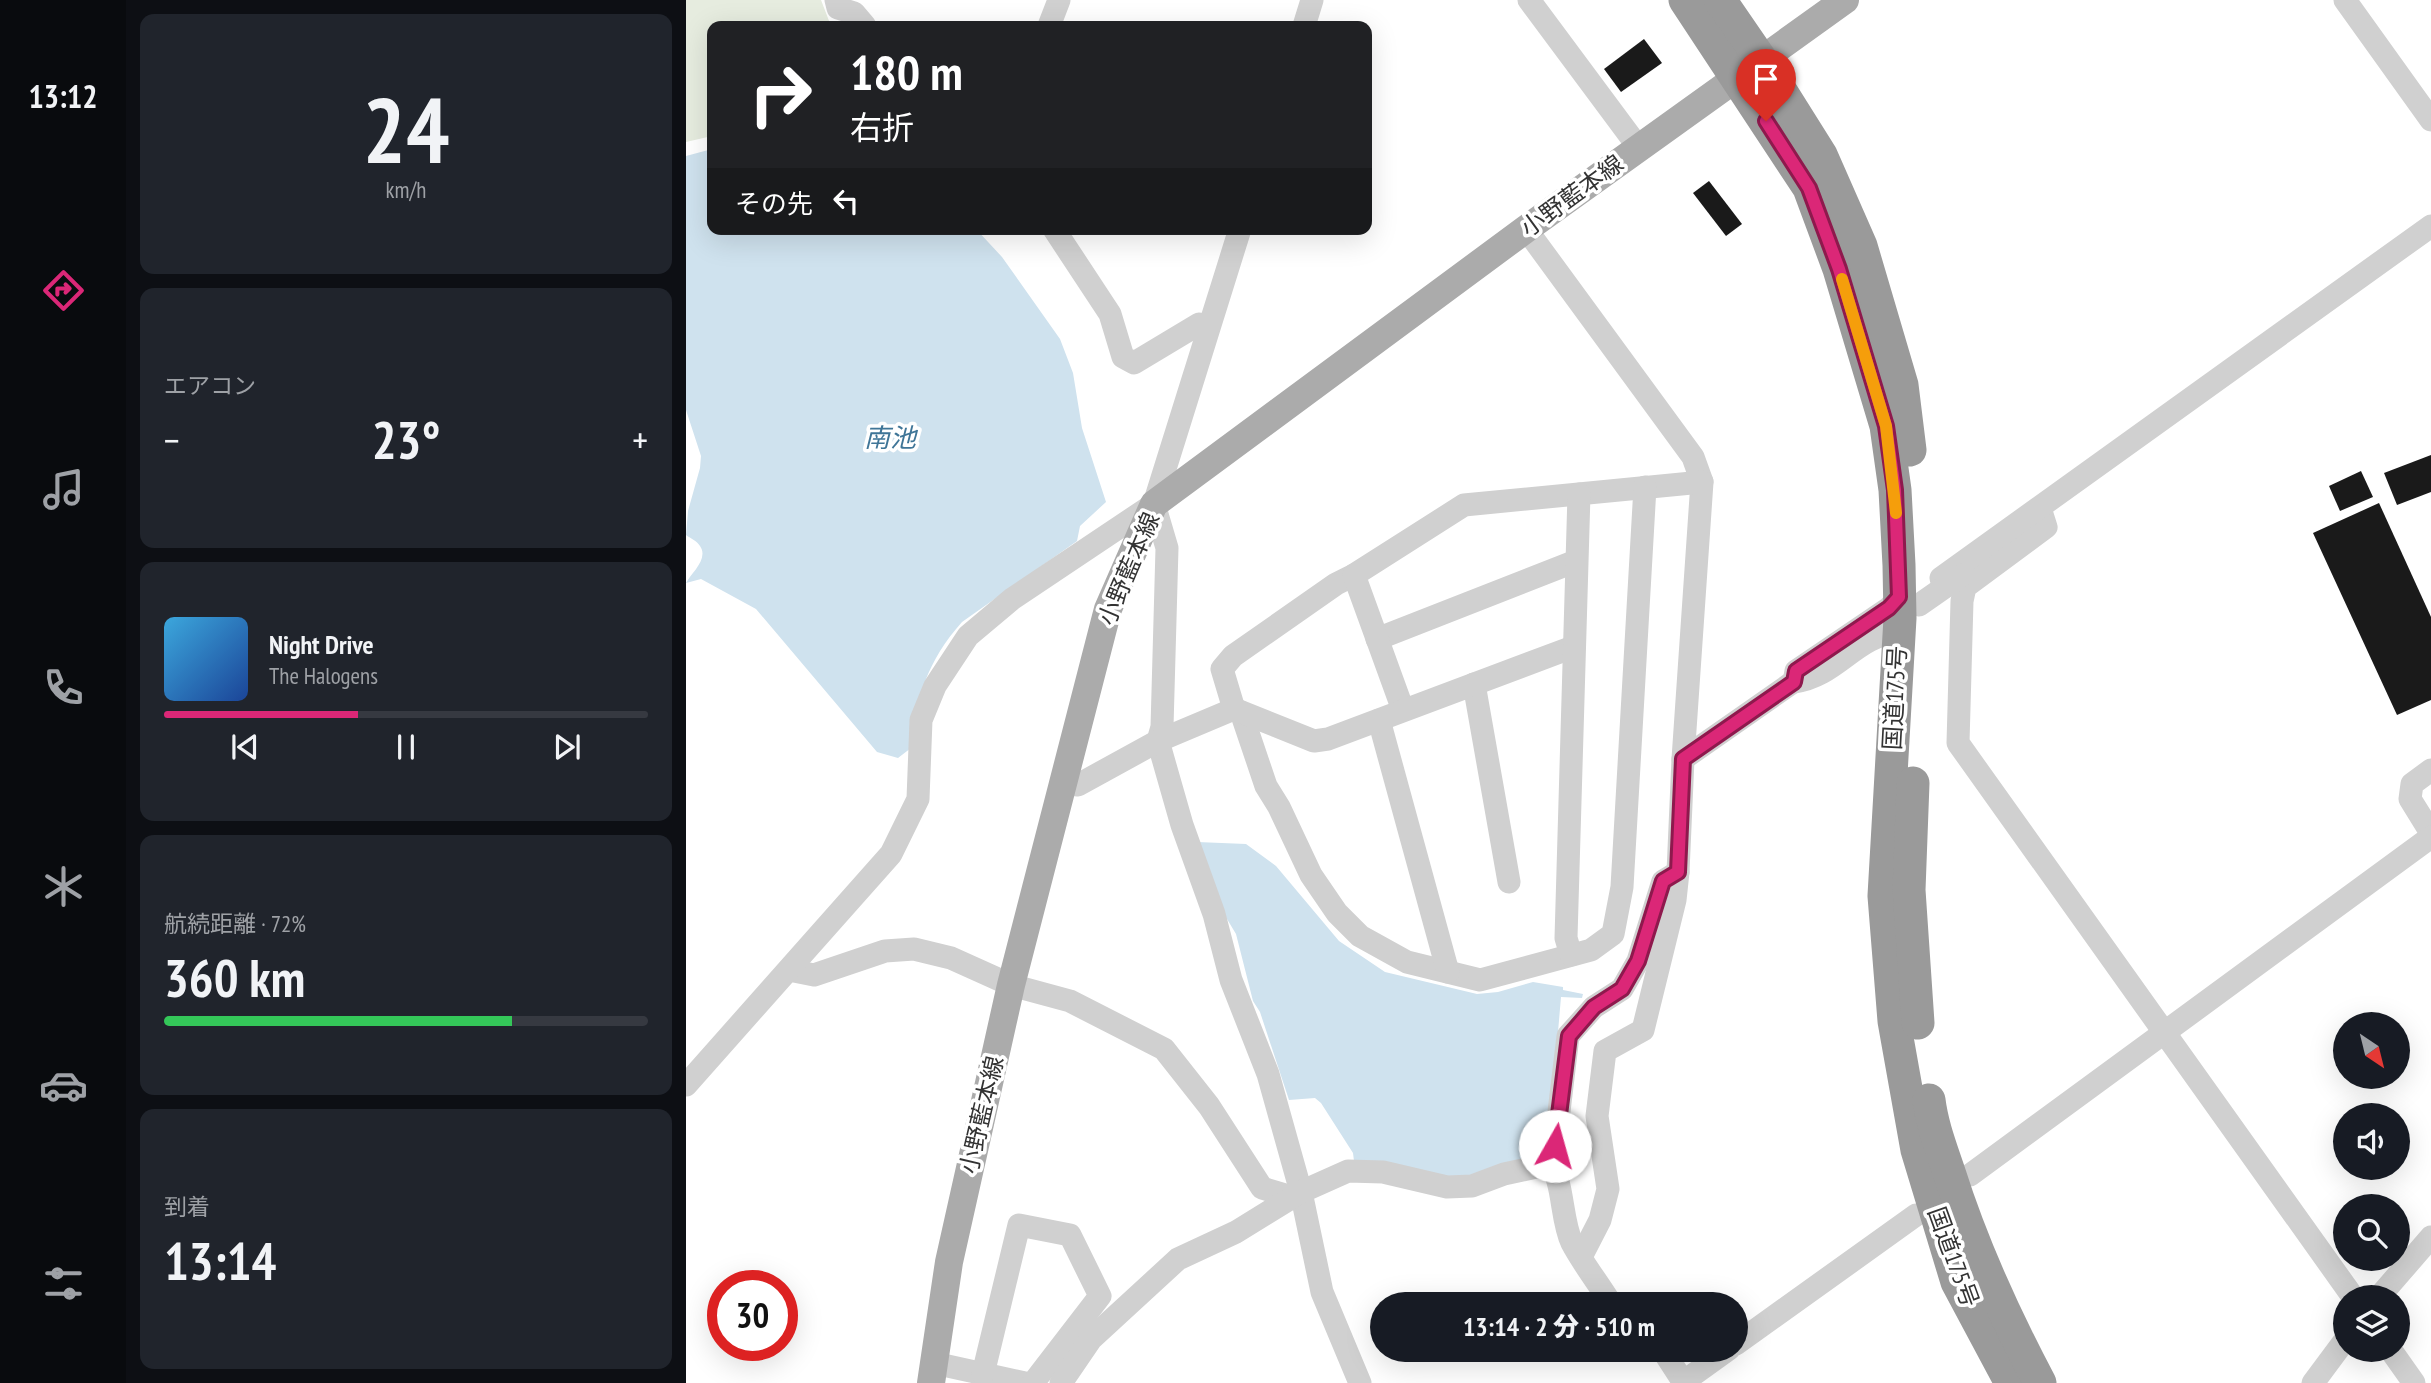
<!DOCTYPE html>
<html lang="ja">
<head>
<meta charset="utf-8">
<style>
  body { margin:0; font-family:"PT Sans Narrow","Noto Sans JP",sans-serif; background:#20242c; color:#f1f3f6; height:100vh; display:flex; flex-direction:column; font-size:26px; white-space:nowrap }
  * { box-sizing:border-box; margin:0 }
  p { font-size:23px; color:#9ea1a6 }
  .icon { flex:none; width:38px; height:38px; fill:none; stroke:currentColor; stroke-width:2; stroke-linecap:round; stroke-linejoin:round }
  .map { position:relative; flex:1; overflow:hidden }
  .sheet { display:flex; flex-direction:column; gap:14px; padding:14px; background:#0d0f14; width:560px }
  .sheet>* { flex:none }
  .guide { position:absolute; left:21px; top:21px; width:665px; height:214px; border-radius:14px; box-shadow:0 7px 28px #0002; background:#202124; color:#fff; overflow:hidden }
  .needle { width:46px; rotate:145deg }
  .tools { position:absolute; left:1647px; top:1012px; display:grid; gap:14px }
  .tools a { display:grid; place-items:center; width:77px; height:77px; border-radius:50%; background:#171b24; box-shadow:0 7px 28px #0002; font-size:35px }
  .speed { position:absolute; left:21px; top:1270px; display:flex; gap:14px; font-size:35px; font-weight:700; text-align:center }
  .speed>* { display:grid; place-content:center; width:91px; height:91px; border-radius:50%; background:#171b24; box-shadow:0 7px 28px #0002; line-height:1 }
  .speed .limit { border:10px solid #d22; background:#fff; color:#111 }
  .pin { position:absolute; display:grid; place-items:center; width:60px; height:60px; color:#fff; margin:-72px -30px; border-radius:50% 50% 50% 0; rotate:-45deg; box-shadow:0 0 7px #0007 }
  .pin .icon { rotate:45deg }
  .me { position:absolute; width:77px; margin:-38px; rotate:7deg; stroke-linejoin:round; filter:drop-shadow(0 0 5px #0008) }
  .turn { display:flex; align-items:center; gap:24px; height:147px; padding:0 28px; font-size:32px }
  .turn .icon { width:91px; height:91px; stroke-width:2.5 }
  .turn b { display:block; font-size:49px; line-height:60px }
  .then { display:flex; align-items:center; height:66px; padding:0 28px; background:#0003; gap:14px; font-size:26px }
  .big { font-size:52px; font-weight:800; line-height:1.1 }
  .sheet .tile { flex:1; display:flex; flex-direction:column; justify-content:center; gap:10px; min-width:0; padding:0 24px; border-radius:14px; background:#20242c }
  .sheet .dial { align-items:center; gap:0 }
  .dial b { font-size:91px; line-height:1 }
  .song { display:flex; align-items:center; gap:21px }
  .cover { width:84px; height:84px; border-radius:10px; background:linear-gradient(135deg,hsl(200 70% 55%),hsl(220 70% 35%)) }
  .played { height:7px; border-radius:4px; background:linear-gradient(90deg,#db2777 40%,#363941 40%) }
  .keys { display:flex; justify-content:space-around; direction:ltr }
  .heat { display:flex; justify-content:space-between; align-items:center; font-size:38px; direction:ltr }
  .charge { height:10px; border-radius:5px; background:linear-gradient(90deg,#34c759 72%,#363941 0) }
  .trip { position:absolute; left:684px; top:1292px; width:378px; height:70px; border-radius:35px; background:#171b24; box-shadow:0 7px 28px #0002; font-weight:800; line-height:70px; text-align:center }
  main { display:flex; flex:1; min-height:0 }
  .dock { display:flex; flex-direction:column; width:126px; justify-content:space-around; align-items:center; background:#090b0e; color:#9ea1a6 }
  .dock .icon { width:49px; height:49px }
  .dock .current { color:#db2777 }
  .dock b { font-size:32px; color:#f1f3f6 }
  .map>svg:first-child { display:block }
  .green { fill:#e6ecdf }
  .water { fill:#cfe2ee }
  .building { fill:#1a1a1a }
  .lines { fill:none; stroke-linecap:round; stroke-linejoin:round }
  .minor { stroke:#d0d0d0; stroke-width:23 }
  .major { stroke:#ababab; stroke-width:28 }
  .highway { stroke:#9a9a9a; stroke-width:33 }
  .route-casing { stroke:#8e194d; stroke-width:18 }
  .route { stroke:#db2777; stroke-width:12 }
  .slow { stroke:#f59e0b; stroke-width:12 }
  .labels { text-anchor:middle; stroke-width:7; stroke-linejoin:round; paint-order:stroke }
  .street-label { font-size:24px; fill:#333; stroke:#fff }
  .water-label { font-size:26px; font-style:italic; fill:#3f7597; stroke:#fff }
</style>
</head>
<body>
<main>
<nav class="dock">
<b>13:12</b>
<svg class="icon current" aria-label="directions" viewBox="0 0 24 24"><path d="M12 3l9 9-9 9-9-9zM9 14v-3h6M13 9l2 2-2 2"/></svg>
<svg class="icon" aria-label="music" viewBox="0 0 24 24"><path d="M9 18V5l10-2v13"/><circle cx="6" cy="18" r="3"/><circle cx="16" cy="16" r="3"/></svg>
<svg class="icon" aria-label="phone" viewBox="0 0 24 24"><path d="M5 4h4l2 5-3 2q2 4 5 5l2-3 5 2v4C11 20 4 13 5 4z"/></svg>
<svg class="icon" aria-label="climate" viewBox="0 0 24 24"><path d="M12 3v18M4 7l16 10M4 17L20 7"/></svg>
<svg class="icon" aria-label="car" viewBox="0 0 24 24"><path d="M5 17H2v-5l4-1 3-4h7l3 4 3 1v5h-3M9 17h6M6 11h13"/><circle cx="7" cy="17" r="2"/><circle cx="17" cy="17" r="2"/></svg>
<svg class="icon" aria-label="filters" viewBox="0 0 24 24"><path d="M4 7h16M4 17h16"/><circle cx="9" cy="7" r="2"/><circle cx="15" cy="17" r="2"/></svg>
</nav>
<section class="sheet">
<div class="tile dial"><b>24</b><p>km/h</p></div>
<div class="tile"><p>エアコン</p>
<div class="heat"><a>−</a><b class="big">23°</b><a>+</a></div>
</div>
<div class="tile">
<div class="song"><i class="cover"></i><div><b>Night Drive</b><p>The Halogens</p></div></div>
<div class="played"></div>
<div class="keys"><svg class="icon" aria-label="previous" viewBox="0 0 24 24"><path d="M18 5L8 12l10 7zM5 5v14"/></svg><svg class="icon" aria-label="pause" viewBox="0 0 24 24"><path d="M8 5v14M16 5v14"/></svg><svg class="icon" aria-label="next" viewBox="0 0 24 24"><path d="M6 5l10 7-10 7zM19 5v14"/></svg></div>
</div>
<div class="tile"><p>航続距離 · 72%</p><b class="big">360 km</b><div class="charge"></div></div>
<div class="tile"><p>到着</p><b class="big">13:14</b></div>
</section>
<div class="map">
<svg width="1745" height="1383" viewBox="0 0 1745 1383">
  <rect width="100%" height="100%" fill="#fff"/>
  <!-- green -->
  <path class="green" d="M 0,0 L 135,0 L 145,26 L 26,26 L 26,136 L 0,142 Z"/>
  <!-- water -->
  <g class="water">
    <path d="M 26,149 L 26,229 L 290,229 L 316,257 L 374,339 L 387,373 L 396,428 L 420,502 L 394,526 L 391,541 L 276,622 C 242,660 229,699 225,748 L 212,758 L 191,752 L 70,609 L 15,579 L 0,583 C 5,573 23,559 14,546 C 11,541 4,538 0,535 L 2,511 L 14,468 L 15,456 L 0,410 L 0,156 Z"/>
    <path d="M 511,842 L 560,844 L 590,866 L 653,941 L 699,972 L 791,994 L 812,992 L 847,982 L 877,987 L 877,990 L 897,994 L 896,998 L 875,997 L 869,1067 L 858,1141 L 853,1151 L 843,1159 L 776,1181 L 668,1161 L 667,1153 L 635,1103 L 629,1098 L 603,1100 L 574,1012 L 567,1001 L 550,934 L 538,914 Z"/>
  </g>
  <!-- building -->
  <g class="building">
    <path d="M 958,39 L 976,63 L 935,92 L 918,69 Z"/>
    <path d="M 1023,181 L 1056,224 L 1040,236 L 1007,193 Z"/>
    <path d="M 1745,455 L 1745,492 L 1711,505 L 1698,473 Z"/>
    <path d="M 1675,471 L 1687,497 L 1654,511 L 1643,486 Z"/>
    <path d="M 1693,503 L 1745,617 L 1745,700 L 1711,715 L 1627,533 Z"/>
  </g>
  <g class="lines">
    <!-- minor -->
    <g class="minor">
      <path d="M 150,0 L 152,8 L 168,13 L 179,26"/>
      <path d="M 843,0 L 953,148"/>
      <path d="M 1659,0 L 1745,120"/>
      <path d="M 363,26 L 373,0"/>
      <path d="M 618,26 L 626,0"/>
      <path d="M 368,229 L 424,314 L 437,357 L 448,363 L 513,324 L 523,326"/>
      <path d="M 554,229 L 468,504 L 481,548 L 476,727 L 472,741 L 496,825 L 528,914 L 545,980 L 582,1074 L 615,1192 L 636,1292 L 674,1383"/>
      <path d="M 840,229 L 1007,457 L 1016,482 L 997,759 L 992,872 L 989,900 L 957,1030 L 919,1051 L 911,1116 L 922,1189 L 914,1220 L 895,1257"/>
      <path d="M 1354,508 L 1360,527 L 1279,587 L 1276,601 L 1272,743 L 1667,1297"/>
      <path d="M 1255,578 L 1745,226"/>
      <path d="M 1233,605 L 1276,575"/>
      <path d="M 1213,632 C 1169,635 1152,676 1108,682 L 1110,671 L 1203,608 L 1214,597"/>
      <path d="M 691,639 L 890,561"/>
      <path d="M 788,684 L 823,882"/>
      <path d="M 548,709 L 536,669 L 547,656 L 650,584 L 668,575"/>
      <path d="M 717,710 L 668,575 L 778,505 L 1016,482"/>
      <path d="M 555,712 L 580,786 L 593,807 L 625,875 L 651,913 L 674,936 L 721,962 L 794,980 L 905,950 L 927,934 L 936,887 L 959,487"/>
      <path d="M 693,720 L 762,972"/>
      <path d="M 997,759 L 1120,673"/>
      <path d="M 1745,770 L 1726,784 L 1724,799 L 1745,833"/>
      <path d="M 376,783 L 392,785 L 472,741 L 548,709 L 628,741 L 642,739 L 887,647"/>
      <path d="M 885,955 L 880,938 L 893,494"/>
      <path d="M 103,970 L 128,975 L 199,951 L 228,949 L 265,958 L 325,985 L 384,1001 L 478,1049 L 523,1106 L 576,1188 L 606,1197"/>
      <path d="M 0,1085 L 205,854 L 232,799 L 235,720 L 249,686 L 282,636 L 326,599 L 468,504"/>
      <path d="M 862,1160 C 879,1183 874,1217 886,1243 C 896,1262 910,1280 922,1299 L 928,1304"/>
      <path d="M 1284,1175 L 1745,837"/>
      <path d="M 1693,1297 L 1745,1237"/>
      <path d="M 1050,1344 L 1230,1215"/>
      <path d="M 976,1349 L 998,1383"/>
      <path d="M 1704,1349 L 1728,1383"/>
      <path d="M 248,1363 L 339,1383"/>
      <path d="M 297,1374 L 333,1225 L 384,1235 L 414,1296 L 347,1383"/>
      <path d="M 997,1382 L 1043,1349"/>
      <path d="M 375,1383 L 405,1339 L 492,1259 L 550,1232 L 615,1192 L 662,1171 L 697,1172 L 761,1187 L 786,1186 L 818,1174 L 855,1166 L 862,1160 L 869,1145 L 882,1036 L 908,1007 L 936,989 L 952,961 L 977,881 L 992,872"/>
      <path d="M 1627,1383 L 1659,1340"/>
    </g>
    <!-- major -->
    <path class="major" d="M 245,1383 L 263,1262 L 325,985 L 422,609 L 468,504 L 840,229 L 1159,0"/>
    <!-- highway -->
    <g class="highway">
      <path d="M 999,0 L 1123,188 L 1153,269 L 1200,426 L 1209,490 L 1213,565 L 1214,618 L 1198,896 L 1208,1021 L 1231,1150 L 1271,1282 L 1325,1383"/>
      <path d="M 1034,0 L 1076,61 L 1135,155 L 1175,246 L 1216,385 L 1224,450"/>
      <path d="M 1227,783 L 1223,890 L 1232,1023"/>
      <path d="M 1243,1100 C 1246,1125 1255,1148 1263,1172 C 1286,1245 1318,1315 1354,1383"/>
    </g>
  </g>
  <g class="lines">
    <!-- route casing -->
    <g class="route-casing">
      <path id="route" d="M 869,1146 L 883,1036 L 908,1007 L 936,989 L 952,961 L 977,881 L 992,872 L 997,759 L 1108,682 L 1110,671 L 1203,608 L 1213,597 L 1209,490 L 1200,426 L 1153,269 L 1123,188 L 1080,121"/>
    </g>
    <!-- route -->
    <use href="#route" class="route"/>
    <!-- slow -->
    <path class="slow" d="M 1156,279 L 1200,426 L 1210,513"/>
  </g>
  <g class="labels">
    <!-- street labels -->
    <g class="street-label">
      <text transform="translate(886 196) rotate(-36)" y="8">小野藍本線</text>
      <text transform="translate(443 569) rotate(-67)" y="8">小野藍本線</text>
      <text transform="translate(1209 698) rotate(-87)" y="8">国道175号</text>
      <text transform="translate(296 1115) rotate(-77)" y="8">小野藍本線</text>
      <text transform="translate(1267 1257) rotate(70)" y="8">国道175号</text>
    </g>
    <!-- water labels -->
    <g class="water-label">
      <text x="204" y="447">南池</text>
    </g>
  </g>
</svg>
<div class="tools">
<a><svg class="needle" viewBox="-14 -14 28 28"><path d="M0-13l5 13h-10z" fill="#e53935"/><path d="M0 13l5-13h-10z" fill="#9ea1a6"/></svg></a>
<a><svg class="icon" aria-label="sound" viewBox="0 0 24 24"><path d="M4 9h4l5-4v14l-5-4H4zM17 9q2 3 0 6"/></svg></a>
<a><svg class="icon" aria-label="search" viewBox="0 0 24 24"><circle cx="10" cy="10" r="6"/><path d="M15 15l6 6"/></svg></a>
<a><svg class="icon" aria-label="layers" viewBox="0 0 24 24"><path d="M12 4l9 5-9 5-9-5zM3 14l9 5 9-5"/></svg></a>
</div>
<div class="speed"><div class="limit">30</div></div>
<div class="pin" style="left:1080px;top:121px;background:#d93025"><svg class="icon" aria-label="arrive" viewBox="0 0 24 24"><path d="M6 21V4h12l-3 4 3 4H6"/></svg></div>
<svg class="me" style="left:869px;top:1146px" viewBox="-20 -20 40 40"><circle r="19" fill="#fff"/><path d="M0-13L10 11 0 6-10 11z" fill="#db2777"/></svg>
<div class="trip">13:14 · 2 分 · 510 m</div>
<div class="guide">
<div class="turn"><svg class="icon" aria-label="right" viewBox="0 0 24 24"><path d="M7 20v-9h11M14 6l5 5-5 5"/></svg><div><b>180 m</b>右折</div></div>
<div class="then">その先<svg class="icon" aria-label="left" viewBox="0 0 24 24"><path d="M17 20v-9H6M10 6l-5 5 5 5"/></svg></div>
</div>
</div>
</main>
</body>
</html>
